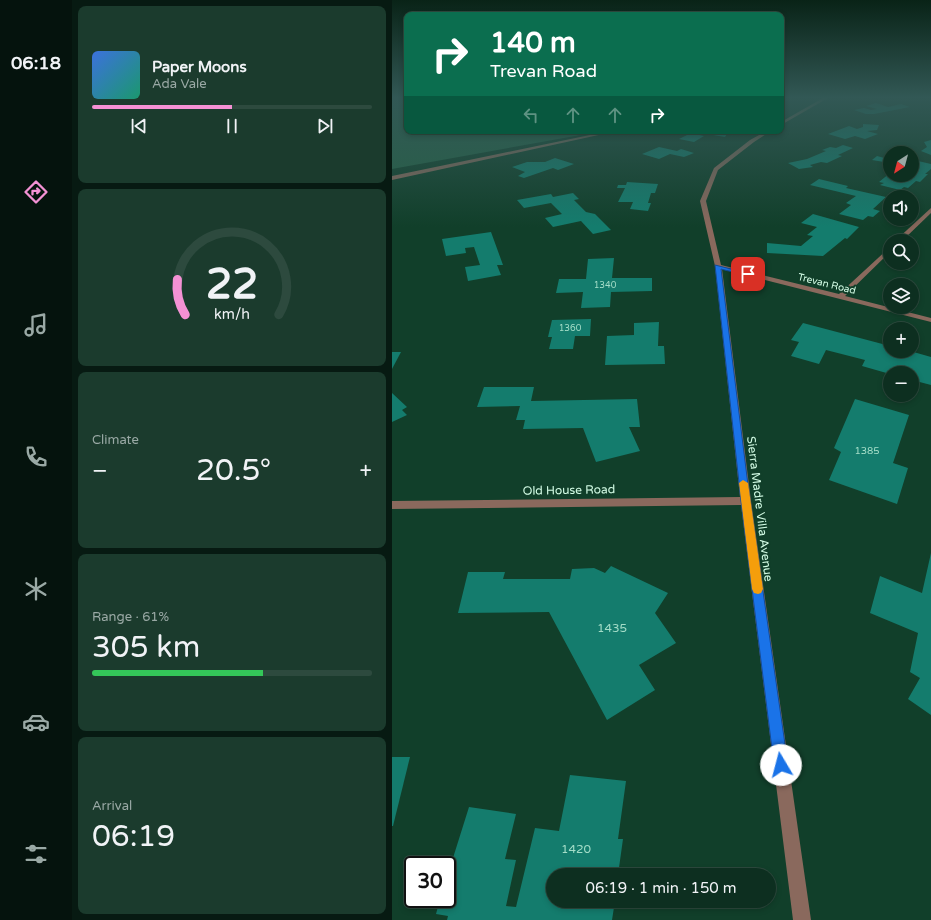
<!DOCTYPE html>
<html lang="en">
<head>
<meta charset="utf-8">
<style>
  body { margin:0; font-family:"Varela Round",sans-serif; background:#1b3b2d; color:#f1f3f6; height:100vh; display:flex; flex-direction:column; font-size:15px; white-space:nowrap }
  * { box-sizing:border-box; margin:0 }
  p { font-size:13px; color:#9aa9a5 }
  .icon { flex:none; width:22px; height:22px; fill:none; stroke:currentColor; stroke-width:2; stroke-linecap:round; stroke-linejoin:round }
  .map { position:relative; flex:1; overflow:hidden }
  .side { display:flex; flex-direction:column; gap:6px; padding:6px; background:#071a12; width:320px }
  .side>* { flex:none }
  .top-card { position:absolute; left:12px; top:12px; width:380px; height:122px; border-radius:8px; box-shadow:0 2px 6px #0003,0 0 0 1px #2d4a3e; background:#0b6e4f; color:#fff; overflow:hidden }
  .needle { width:26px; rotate:216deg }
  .tools { position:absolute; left:491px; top:146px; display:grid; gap:8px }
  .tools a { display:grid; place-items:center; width:36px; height:36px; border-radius:50%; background:#0d2f20; box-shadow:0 2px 6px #0003,0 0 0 1px #2d4a3e; font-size:20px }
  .speed { position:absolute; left:12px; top:856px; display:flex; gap:8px; font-size:20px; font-weight:700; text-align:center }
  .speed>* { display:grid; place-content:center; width:52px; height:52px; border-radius:50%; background:#0d2f20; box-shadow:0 2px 6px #0003,0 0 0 1px #2d4a3e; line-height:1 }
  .speed .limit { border:2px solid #111; border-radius:6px; background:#fff; color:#111 }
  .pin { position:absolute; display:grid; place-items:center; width:34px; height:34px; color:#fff; margin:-17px; border-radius:8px; box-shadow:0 2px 6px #0006 }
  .me { position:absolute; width:44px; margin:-22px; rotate:352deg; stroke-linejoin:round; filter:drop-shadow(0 0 3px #0008) }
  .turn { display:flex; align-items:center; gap:14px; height:84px; padding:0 20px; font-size:18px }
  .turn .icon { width:52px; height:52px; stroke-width:2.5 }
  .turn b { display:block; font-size:28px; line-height:34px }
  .lanes { display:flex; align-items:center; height:38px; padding:0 20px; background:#0003; justify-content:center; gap:20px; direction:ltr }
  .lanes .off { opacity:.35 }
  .big { font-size:30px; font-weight:600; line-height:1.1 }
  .side .tile { flex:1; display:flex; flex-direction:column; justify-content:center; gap:6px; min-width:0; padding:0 14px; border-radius:8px; background:#1b3b2d }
  .side .dial { align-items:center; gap:0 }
  .dial svg { height:104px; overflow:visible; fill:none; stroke:#2d4a3e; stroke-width:7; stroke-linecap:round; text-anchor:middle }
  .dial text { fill:#f1f3f6; stroke:none }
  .song { display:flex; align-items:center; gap:12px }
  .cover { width:48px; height:48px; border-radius:6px; background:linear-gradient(135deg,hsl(220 70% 55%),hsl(160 70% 35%)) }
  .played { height:4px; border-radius:2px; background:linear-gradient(90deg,#f491d4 50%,#2d4a3e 50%) }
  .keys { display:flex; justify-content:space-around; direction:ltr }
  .heat { display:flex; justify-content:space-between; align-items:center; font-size:22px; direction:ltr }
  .charge { height:6px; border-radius:3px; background:linear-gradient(90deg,#34c759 61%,#2d4a3e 0) }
  .trip { position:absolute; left:154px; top:868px; width:230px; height:40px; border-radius:20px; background:#0d2f20; box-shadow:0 2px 6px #0003,0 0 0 1px #2d4a3e; font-weight:600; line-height:40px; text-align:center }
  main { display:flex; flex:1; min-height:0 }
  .menu { display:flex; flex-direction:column; width:72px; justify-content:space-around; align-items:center; background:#05130d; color:#9aa9a5 }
  .menu .icon { width:28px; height:28px }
  .menu .selected { color:#f491d4 }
  .menu b { font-size:18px; color:#f1f3f6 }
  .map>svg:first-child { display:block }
  .green { fill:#256145 }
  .building { fill:#147c6d }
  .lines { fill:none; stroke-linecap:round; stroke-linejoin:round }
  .minor { fill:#8a695d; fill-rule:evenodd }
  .route { fill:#1a73e8; stroke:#114b97 }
  .slow { fill:#f59e0b }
  .labels { text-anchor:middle; stroke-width:4; stroke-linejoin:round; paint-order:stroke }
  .far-number-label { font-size:9px; fill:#a4ddc8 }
  .far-street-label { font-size:10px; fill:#d4fde6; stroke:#113f2a }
  .number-label { font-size:10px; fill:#a4ddc8 }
  .street-label { font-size:12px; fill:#d4fde6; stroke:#113f2a }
  .near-number-label { font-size:12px; fill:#a4ddc8 }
</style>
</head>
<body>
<main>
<nav class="menu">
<b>06:18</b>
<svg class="icon selected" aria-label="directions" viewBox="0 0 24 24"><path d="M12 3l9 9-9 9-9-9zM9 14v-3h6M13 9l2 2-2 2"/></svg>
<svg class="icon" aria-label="music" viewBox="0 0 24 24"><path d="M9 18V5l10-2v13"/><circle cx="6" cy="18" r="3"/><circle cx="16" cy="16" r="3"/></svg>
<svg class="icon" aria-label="phone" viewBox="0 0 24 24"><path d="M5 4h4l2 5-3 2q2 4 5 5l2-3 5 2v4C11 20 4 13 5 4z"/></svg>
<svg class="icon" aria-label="climate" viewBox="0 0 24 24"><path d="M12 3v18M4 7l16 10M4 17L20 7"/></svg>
<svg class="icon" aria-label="car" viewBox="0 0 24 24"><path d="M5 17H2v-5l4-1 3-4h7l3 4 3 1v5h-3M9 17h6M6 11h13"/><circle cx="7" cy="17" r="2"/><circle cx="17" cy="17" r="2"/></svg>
<svg class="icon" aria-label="filters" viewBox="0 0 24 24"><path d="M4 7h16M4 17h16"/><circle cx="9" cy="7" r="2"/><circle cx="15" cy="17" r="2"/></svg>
</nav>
<section class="side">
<div class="tile">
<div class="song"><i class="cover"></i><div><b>Paper Moons</b><p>Ada Vale</p></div></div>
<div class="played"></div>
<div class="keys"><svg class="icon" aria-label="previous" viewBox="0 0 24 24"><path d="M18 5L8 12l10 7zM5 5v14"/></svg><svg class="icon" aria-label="pause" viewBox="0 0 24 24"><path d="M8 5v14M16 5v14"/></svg><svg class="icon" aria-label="next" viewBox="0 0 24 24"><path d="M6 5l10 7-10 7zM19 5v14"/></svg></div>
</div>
<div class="tile dial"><svg viewBox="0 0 100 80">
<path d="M14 69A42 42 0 1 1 86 69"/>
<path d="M14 69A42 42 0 0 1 8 42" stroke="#f491d4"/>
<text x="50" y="56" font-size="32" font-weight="700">22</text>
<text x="50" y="72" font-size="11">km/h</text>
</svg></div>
<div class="tile"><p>Climate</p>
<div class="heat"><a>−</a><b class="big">20.5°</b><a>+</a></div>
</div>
<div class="tile"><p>Range · 61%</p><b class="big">305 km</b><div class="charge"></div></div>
<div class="tile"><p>Arrival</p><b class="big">06:19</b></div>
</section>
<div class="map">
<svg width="539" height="920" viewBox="0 0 539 920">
  <rect width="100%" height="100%" fill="#113f2a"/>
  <!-- green -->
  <path class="green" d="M 0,98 L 15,98 L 15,131 L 211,131 L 0,169 Z"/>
  <!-- building -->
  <g class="building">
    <path d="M 484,103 L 496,107 L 509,104 L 518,107 L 482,114 L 474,114 L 462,110 L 472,108 L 479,110 L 485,109 L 474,106 Z"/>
    <path d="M 471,124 L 487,125 L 485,130 L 475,131 L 486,134 L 473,139 L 463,136 L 453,139 L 436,134 L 457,126 L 465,129 L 471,127 Z"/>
    <path d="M 90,131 L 113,131 L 107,134 Z"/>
    <path d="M 337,131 L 333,137 L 315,134 L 317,132 Z"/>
    <path d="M 297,134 L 298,133 L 312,136 L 302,142 L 287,139 Z"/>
    <path d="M 539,140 L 539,155 L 529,151 L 535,147 L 532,142 Z"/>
    <path d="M 451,145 L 461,148 L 446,155 L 450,156 L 435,163 L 429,162 L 418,165 L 421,167 L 407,169 L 396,163 L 415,159 L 434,151 L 430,150 L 438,147 L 444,148 Z"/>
    <path d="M 267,147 L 285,151 L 289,149 L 302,153 L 292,157 L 278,154 L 267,159 L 250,154 Z"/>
    <path d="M 485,156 L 496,159 L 492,162 L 480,160 Z"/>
    <path d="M 163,158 L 182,164 L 166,170 L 161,168 L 132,178 L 126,176 L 133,172 L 120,167 L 135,162 L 153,162 Z"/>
    <path d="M 526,161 L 539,164 L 539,169 L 533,174 L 536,174 L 528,182 L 524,181 L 516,188 L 512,187 L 508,190 L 488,185 L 492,183 L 487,182 L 498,173 L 498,175 L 520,175 L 520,165 Z"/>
    <path d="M 427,179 L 456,186 L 454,188 L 494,197 L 481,209 L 488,211 L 481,217 L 476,216 L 471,220 L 447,214 L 459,205 L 454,203 L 464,196 L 418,185 Z"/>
    <path d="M 235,182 L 266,184 L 263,193 L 259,193 L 256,203 L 259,203 L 256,211 L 238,209 L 241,202 L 226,202 L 233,188 L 225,188 L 226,185 L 234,185 Z"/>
    <path d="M 181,193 L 187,199 L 182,200 L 194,212 L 203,214 L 219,230 L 201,234 L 189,221 L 161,227 L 153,218 L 170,214 L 159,203 L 132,208 L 125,200 L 159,194 L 161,197 Z"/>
    <path d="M 421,214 L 467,227 L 455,239 L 453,238 L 431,256 L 375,253 L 375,243 L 409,246 L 421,236 L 415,235 L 425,227 L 409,223 Z"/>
    <path d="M 99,232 L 111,265 L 105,265 L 109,275 L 76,281 L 73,267 L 88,265 L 82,247 L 73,248 L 74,253 L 54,256 L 50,239 Z"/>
    <path d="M 222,258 L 220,278 L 260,278 L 260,291 L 219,292 L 218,307 L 189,308 L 191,292 L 164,293 L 167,279 L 194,279 L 196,259 Z"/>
    <path d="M 199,319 L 198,336 L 183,336 L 181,349 L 157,349 L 160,337 L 156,337 L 160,320 Z"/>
    <path d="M 267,322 L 266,346 L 272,346 L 273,364 L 213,365 L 215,336 L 242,335 L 242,323 Z"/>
    <path d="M 411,323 L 498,346 L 498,351 L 518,351 L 539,357 L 539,385 L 520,380 L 520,373 L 498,374 L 470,366 L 473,360 L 434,350 L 427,364 L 399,356 L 407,342 L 399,340 Z"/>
    <path d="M 0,352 L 9,352 L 0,369 Z"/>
    <path d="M 92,387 L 142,387 L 139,401 L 245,399 L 248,427 L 237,427 L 248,451 L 204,462 L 191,428 L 131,429 L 133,420 L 124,420 L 128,406 L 85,407 Z"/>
    <path d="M 0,393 L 15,407 L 10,410 L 15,415 L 0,422 Z"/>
    <path d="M 463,399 L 517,415 L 501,463 L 516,468 L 505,504 L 437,480 L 449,452 L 442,448 Z"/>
    <path d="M 539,553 L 539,715 L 516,699 L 528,678 L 518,672 L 526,633 L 478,613 L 488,576 L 530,593 Z"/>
    <path d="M 219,566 L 276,593 L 263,613 L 284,643 L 247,665 L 263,690 L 215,720 L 157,612 L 66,613 L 76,572 L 113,572 L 111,579 L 178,579 L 180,569 L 202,568 L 213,573 Z"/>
    <path d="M 0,757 L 18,757 L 1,826 L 0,826 Z"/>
    <path d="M 178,775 L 234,781 L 226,839 L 231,839 L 226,875 L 161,875 L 161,901 L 223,901 L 220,920 L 55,920 L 56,916 L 44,914 L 48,899 L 55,899 L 55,877 L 77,807 L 124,814 L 113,859 L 124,860 L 114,906 L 124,907 L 143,828 L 167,831 Z"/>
  </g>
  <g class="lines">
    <!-- minor -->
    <g class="minor">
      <path d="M 431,98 L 436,98 L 389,125 L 389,122 Z"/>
      <path d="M 217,131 L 225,131 L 0,180 L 0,176 Z"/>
      <path d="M 374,131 L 379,131 L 362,142 L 326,170 L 314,201 L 329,265 L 447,294 L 498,247 L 498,252 L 453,296 L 539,318 L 539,322 L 330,269 L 359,501 L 419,920 L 401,920 L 349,505 L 0,509 L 0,501 L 348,497 L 323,266 L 308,201 L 322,168 L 358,140 Z"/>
      <path d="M 539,208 L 539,213 L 510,241 L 503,241 Z"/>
    </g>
  </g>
  <!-- sky -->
  <linearGradient id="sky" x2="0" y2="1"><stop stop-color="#092317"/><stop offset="0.43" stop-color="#325855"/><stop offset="1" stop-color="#325855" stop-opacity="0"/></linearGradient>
  <rect width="539" height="227" fill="url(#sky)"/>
  <!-- route -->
  <path class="route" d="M 323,265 L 359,274 L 356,276 L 329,269 L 358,501 L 396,765 L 394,770 L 389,772 L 384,770 L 382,765 L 349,501 Z"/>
  <!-- slow -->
  <path class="slow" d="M 351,480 L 356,483 L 371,589 L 369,593 L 366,594 L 362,593 L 360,589 L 347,483 Z"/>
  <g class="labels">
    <!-- far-number labels -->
    <g class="far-number-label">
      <text x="213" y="288">1340</text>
      <text x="178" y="331">1360</text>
    </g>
    <!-- far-street labels -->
    <g class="far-street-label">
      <text transform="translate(435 283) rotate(14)" y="4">Trevan Road</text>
    </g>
    <!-- number labels -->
    <g class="number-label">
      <text x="475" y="454">1385</text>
    </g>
    <!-- street labels -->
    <g class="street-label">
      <text transform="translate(177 490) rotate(-1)" y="4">Old House Road</text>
      <text transform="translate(368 509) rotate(83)" y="4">Sierra Madre Villa Avenue</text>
    </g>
    <!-- near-number labels -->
    <g class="near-number-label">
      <text x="220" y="632">1435</text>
      <text x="184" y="853">1420</text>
    </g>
  </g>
</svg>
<div class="tools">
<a><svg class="needle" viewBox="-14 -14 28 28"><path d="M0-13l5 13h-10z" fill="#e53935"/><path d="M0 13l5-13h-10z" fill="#9aa9a5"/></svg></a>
<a><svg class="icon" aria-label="sound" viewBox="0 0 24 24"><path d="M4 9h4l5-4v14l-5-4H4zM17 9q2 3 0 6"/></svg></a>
<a><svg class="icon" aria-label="search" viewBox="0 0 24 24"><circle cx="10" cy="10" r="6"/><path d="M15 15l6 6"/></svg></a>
<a><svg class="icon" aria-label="layers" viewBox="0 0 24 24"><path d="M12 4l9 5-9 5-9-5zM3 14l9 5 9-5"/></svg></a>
<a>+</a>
<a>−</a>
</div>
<div class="speed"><div class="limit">30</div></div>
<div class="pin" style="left:356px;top:274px;background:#d93025"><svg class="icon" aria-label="arrive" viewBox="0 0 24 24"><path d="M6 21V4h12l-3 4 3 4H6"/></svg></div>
<svg class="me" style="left:389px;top:765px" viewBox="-20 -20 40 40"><circle r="19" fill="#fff"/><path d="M0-13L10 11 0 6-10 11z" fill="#1a73e8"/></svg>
<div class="trip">06:19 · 1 min · 150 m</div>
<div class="top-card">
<div class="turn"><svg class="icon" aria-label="right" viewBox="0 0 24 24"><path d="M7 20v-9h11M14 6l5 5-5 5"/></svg><div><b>140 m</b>Trevan Road</div></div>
<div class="lanes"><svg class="icon off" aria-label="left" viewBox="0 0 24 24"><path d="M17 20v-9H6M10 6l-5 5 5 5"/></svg><svg class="icon off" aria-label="ahead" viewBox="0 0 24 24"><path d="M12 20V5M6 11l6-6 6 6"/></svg><svg class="icon off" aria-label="ahead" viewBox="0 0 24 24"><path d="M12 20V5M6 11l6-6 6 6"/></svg><svg class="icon" aria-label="right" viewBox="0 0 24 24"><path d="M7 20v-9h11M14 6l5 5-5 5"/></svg></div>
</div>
</div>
</main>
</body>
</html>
